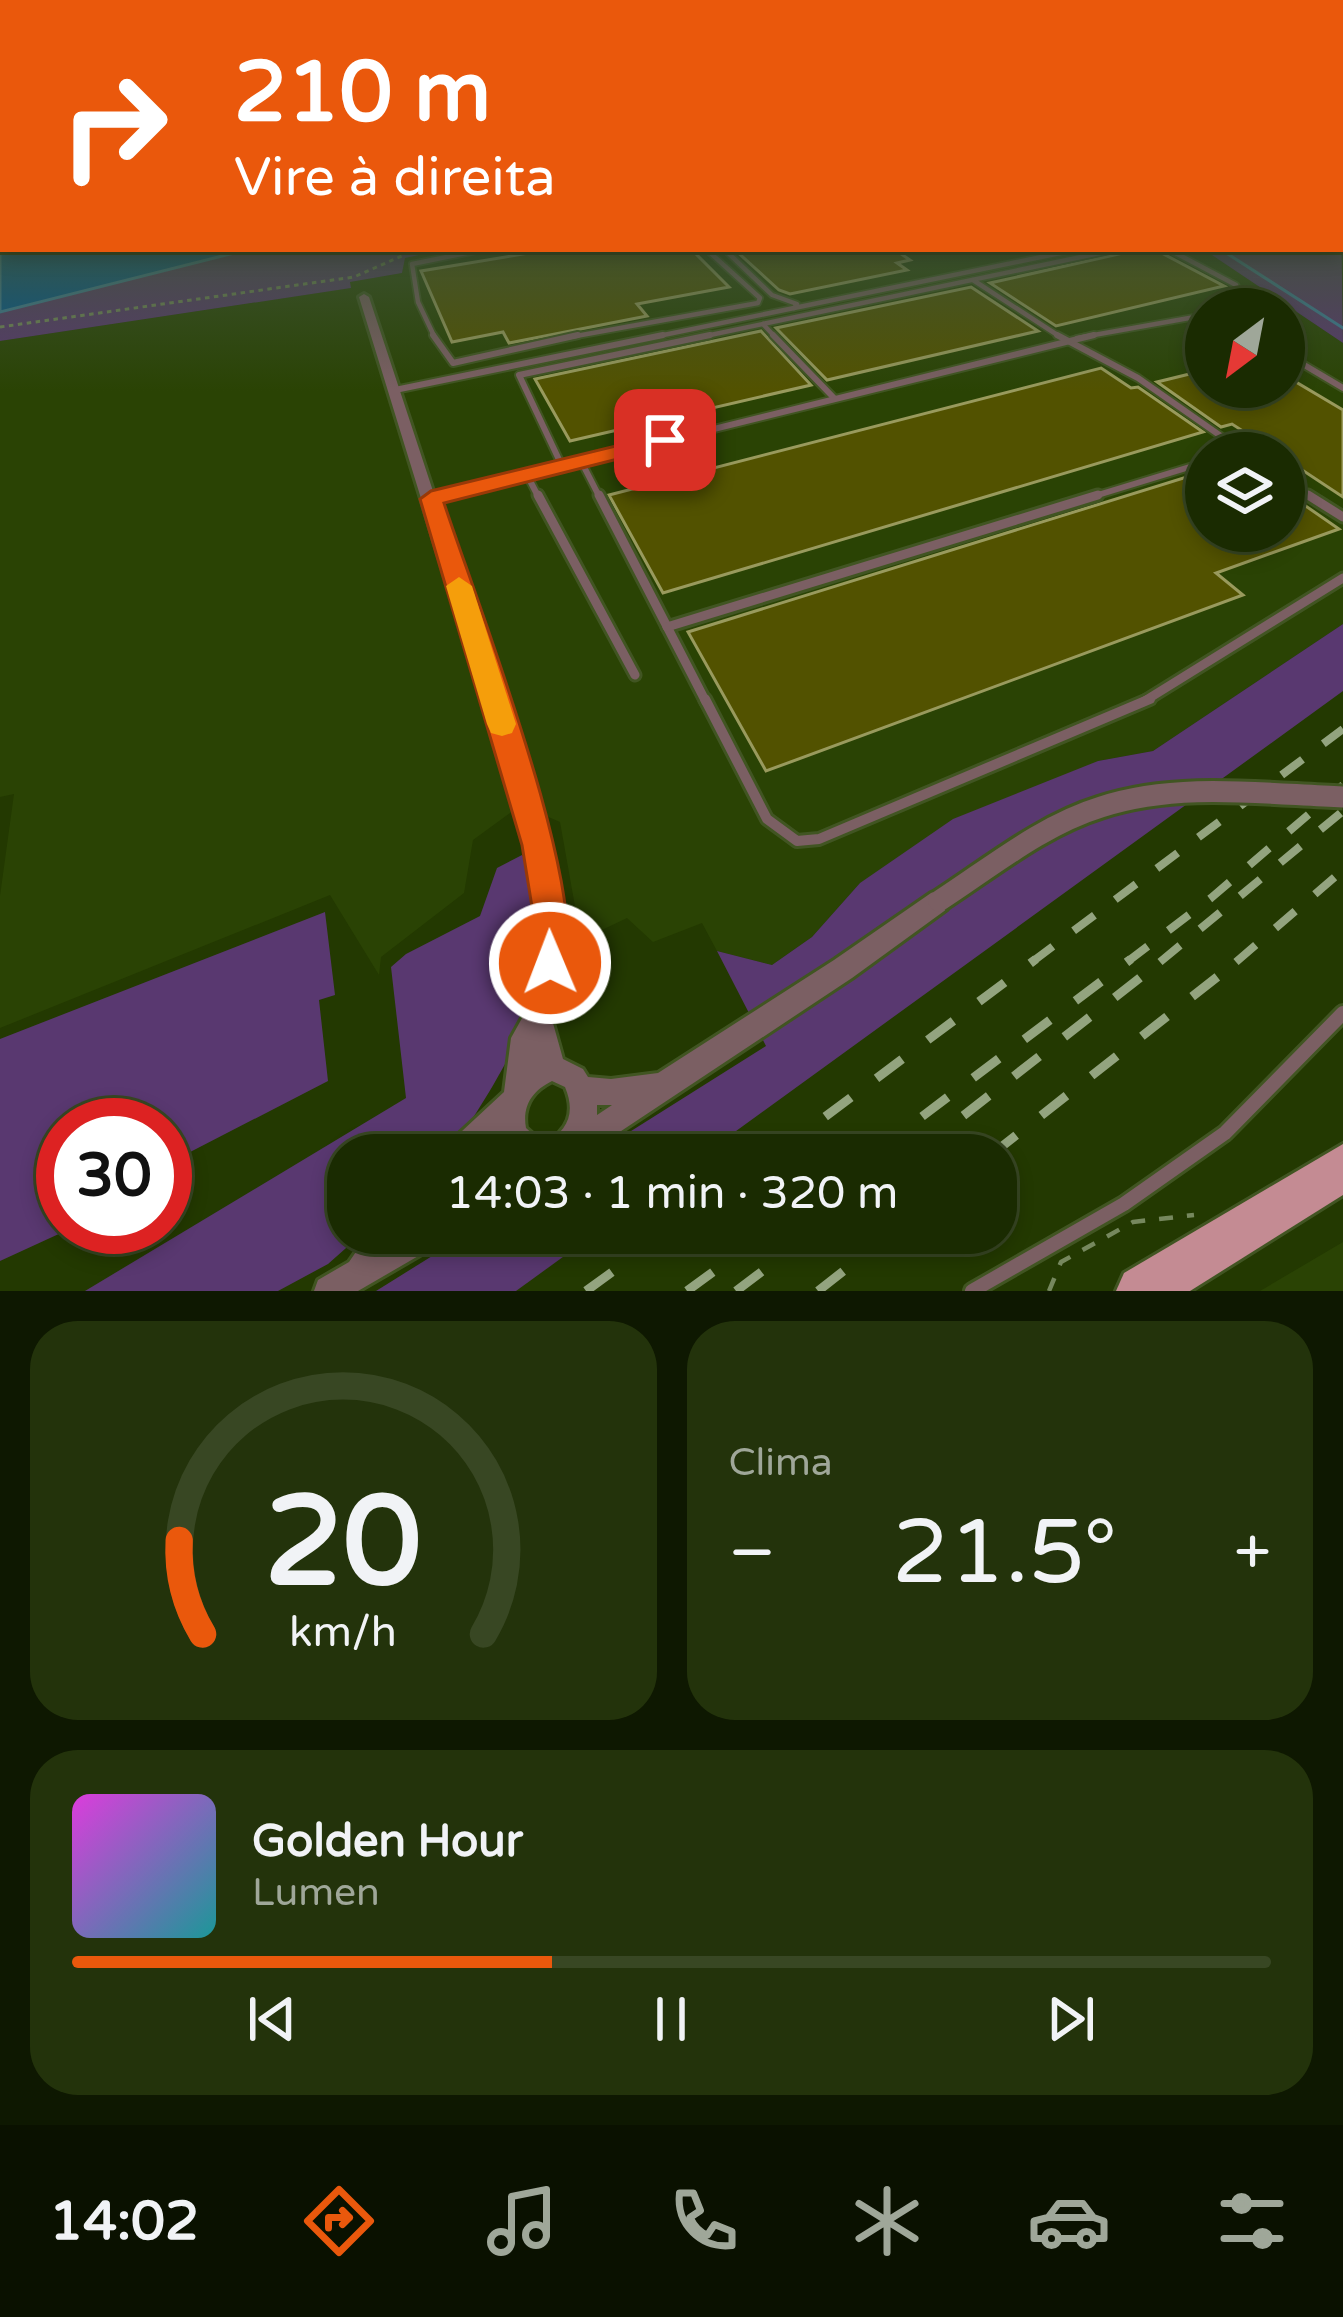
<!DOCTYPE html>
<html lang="pt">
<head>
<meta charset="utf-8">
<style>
  body { margin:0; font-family:"Varela Round",sans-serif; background:#23330b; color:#f1f3f6; height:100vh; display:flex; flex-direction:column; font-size:45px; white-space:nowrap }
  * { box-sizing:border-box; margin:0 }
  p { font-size:39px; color:#9fa799 }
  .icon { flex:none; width:66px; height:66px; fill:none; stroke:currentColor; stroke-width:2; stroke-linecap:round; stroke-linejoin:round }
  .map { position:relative; height:1291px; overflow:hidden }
  .panel { display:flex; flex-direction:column; gap:30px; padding:30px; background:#0e1801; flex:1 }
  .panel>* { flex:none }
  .banner { position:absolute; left:0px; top:0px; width:1344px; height:252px; box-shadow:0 6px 18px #0003,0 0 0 3px #384723; background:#ea580c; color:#fff; overflow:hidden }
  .needle { width:78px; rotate:212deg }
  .controls { position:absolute; left:1185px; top:288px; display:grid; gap:24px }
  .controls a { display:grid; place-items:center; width:120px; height:120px; border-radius:50%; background:#1a2b01; box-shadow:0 6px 18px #0003,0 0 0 3px #384723; font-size:60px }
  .speed { position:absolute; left:36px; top:1098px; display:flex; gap:24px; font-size:60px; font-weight:700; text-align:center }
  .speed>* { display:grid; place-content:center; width:156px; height:156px; border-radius:50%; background:#1a2b01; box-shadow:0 6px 18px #0003,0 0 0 3px #384723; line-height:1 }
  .speed .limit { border:18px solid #d22; background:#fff; color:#111 }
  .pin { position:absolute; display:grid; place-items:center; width:102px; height:102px; color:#fff; margin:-51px; border-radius:24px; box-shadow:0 6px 18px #0006 }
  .me { position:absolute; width:132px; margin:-66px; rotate:359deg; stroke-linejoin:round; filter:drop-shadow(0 0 9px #0008) }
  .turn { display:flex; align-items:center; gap:42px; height:252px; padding:0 36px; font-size:54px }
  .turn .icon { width:156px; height:156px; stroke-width:2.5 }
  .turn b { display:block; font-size:84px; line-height:102px }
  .big { font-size:90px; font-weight:600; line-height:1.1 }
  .panel .card { flex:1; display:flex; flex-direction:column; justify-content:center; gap:18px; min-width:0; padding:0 42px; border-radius:48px; background:#23330b }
  .panel .dial { align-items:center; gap:0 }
  .dial svg { height:312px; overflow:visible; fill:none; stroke:#384723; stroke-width:7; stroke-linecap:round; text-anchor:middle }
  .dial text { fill:#f1f3f6; stroke:none }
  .song { display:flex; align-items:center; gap:36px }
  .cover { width:144px; height:144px; border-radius:18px; background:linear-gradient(135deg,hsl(300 70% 55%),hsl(180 70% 35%)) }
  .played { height:12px; border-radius:6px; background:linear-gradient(90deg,#ea580c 40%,#384723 40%) }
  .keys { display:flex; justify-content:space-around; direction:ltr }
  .heat { display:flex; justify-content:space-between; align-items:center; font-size:66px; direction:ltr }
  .panel .tiles { flex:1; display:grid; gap:30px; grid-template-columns:1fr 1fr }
  .card:last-child { grid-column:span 2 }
  .trip { position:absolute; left:327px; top:1134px; width:690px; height:120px; border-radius:48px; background:#1a2b01; box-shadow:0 6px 18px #0003,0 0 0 3px #384723; font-weight:600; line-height:120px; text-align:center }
  .dock { display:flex; height:192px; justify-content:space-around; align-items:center; background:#0a1100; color:#9fa799 }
  .dock .icon { width:84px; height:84px }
  .dock .current { color:#ea580c }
  .dock b { font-size:54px; color:#f1f3f6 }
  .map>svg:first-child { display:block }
  .built { fill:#2a4304; fill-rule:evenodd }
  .green { fill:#593870 }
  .water { fill:#025695; stroke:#3e7da0; stroke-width:3 }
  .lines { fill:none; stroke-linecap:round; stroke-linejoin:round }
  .stream { stroke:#3e7da0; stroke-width:3 }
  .building { fill:#525200; stroke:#999a5d; stroke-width:3 }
  .service-far4-casing { stroke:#415522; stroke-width:8 }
  .service-far3-casing { stroke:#415522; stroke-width:10 }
  .service-far2-casing { stroke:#415522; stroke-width:15 }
  .service-far1-casing { stroke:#415522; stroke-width:16 }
  .service-casing { stroke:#415522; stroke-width:20 }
  .minor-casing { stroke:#415522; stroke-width:6 }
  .primary-casing { stroke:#415522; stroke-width:6 }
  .path-far1 { stroke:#76885e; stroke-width:3; stroke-dasharray:4.5 4.5; stroke-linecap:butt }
  .path { stroke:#76885e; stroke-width:4.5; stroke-dasharray:14 14; stroke-linecap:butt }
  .service-far4 { stroke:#7b5f63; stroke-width:4.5 }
  .service-far3 { stroke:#7b5f63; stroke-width:6 }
  .service-far2 { stroke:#7b5f63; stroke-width:9 }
  .service-far1 { stroke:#7b5f63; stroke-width:10 }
  .service { stroke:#7b5f63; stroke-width:14 }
  .minor { fill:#7b5f63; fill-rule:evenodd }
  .primary { fill:#c48b93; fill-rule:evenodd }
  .rail-far1 { stroke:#93a47f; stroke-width:8; stroke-dasharray:26 26; stroke-linecap:butt }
  .rail { stroke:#93a47f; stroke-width:9; stroke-dasharray:32 32; stroke-linecap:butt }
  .minor-bridge-casing { stroke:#415522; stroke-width:27; stroke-linecap:butt }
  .minor-bridge { stroke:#7b5f63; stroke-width:21 }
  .route { fill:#ea580c; stroke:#983908; stroke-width:3 }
  .slow { fill:#f59e0b }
</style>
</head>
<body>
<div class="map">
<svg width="1343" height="1291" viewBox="0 0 1343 1291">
  <rect width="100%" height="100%" fill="#233901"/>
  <!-- built -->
  <g class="built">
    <path d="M 447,249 L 1203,249 L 1343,343 L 1343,624 L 1153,751 L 1098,761 L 860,883 L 812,937 L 772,965 L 717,951 L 702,923 L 653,942 L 627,918 L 581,940 L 560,822 L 521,805 L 473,840 L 464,893 L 381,957 L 379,975 L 330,895 L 0,1028 L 0,896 L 14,794 L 0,797 L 0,341 L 350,288 L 349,282 L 402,273 L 404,258 ZM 1206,309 L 1284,309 L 1284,387 L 1206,387 ZM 1206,453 L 1284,453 L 1284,531 L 1206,531 Z"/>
    <path d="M 1343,1242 L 1343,1291 L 1260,1291 Z"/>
  </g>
  <!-- green -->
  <g class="green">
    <path d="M 1341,210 L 1343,343 L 1203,249 L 1341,249 Z"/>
    <path d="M 250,249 L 447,249 L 405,258 L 402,273 L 350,282 L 351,288 L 0,341 L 0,312 Z"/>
    <path d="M 1343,624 L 1343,691 L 703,1155 L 593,1155 L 766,1046 L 717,951 L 772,965 L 812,937 L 860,883 L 953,819 L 1098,761 L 1153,751 Z"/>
    <path d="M 522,855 C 546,882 546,975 532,1010 C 517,1046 471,1128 445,1155 L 348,1155 L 348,1233 L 363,1233 L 328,1264 L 278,1291 L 85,1291 L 406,1098 L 391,967 L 406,954 L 480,916 L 497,868 Z"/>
    <path d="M 325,912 L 335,995 L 319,1000 L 328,1081 L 165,1165 L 165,1125 L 63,1125 L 63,1227 L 74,1227 L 0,1261 L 0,1039 Z"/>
    <path d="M 469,1233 L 596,1233 L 516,1291 L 376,1291 Z"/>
  </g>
  <!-- water -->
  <path class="water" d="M 0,210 L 3,249 L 250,249 L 0,312 Z"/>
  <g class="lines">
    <!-- stream -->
    <path class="stream" d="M 1220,249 L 1343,328"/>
  </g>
  <!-- building -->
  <g class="building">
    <path d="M 553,249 L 691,249 L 729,287 L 637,304 L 647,316 L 509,343 L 503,332 L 452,342 L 421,271 Z"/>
    <path d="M 734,249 L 894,249 L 910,260 L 897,263 L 907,270 L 790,294 L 779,290 Z"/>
    <path d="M 1141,249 L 1154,249 L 1224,286 L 1056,326 L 990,283 Z"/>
    <path d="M 971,287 L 1038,331 L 827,380 L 776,328 Z"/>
    <path d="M 761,331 L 811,385 L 570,441 L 535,379 Z"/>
    <path d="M 1101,368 L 1131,388 L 1138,387 L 1203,432 L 663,593 L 609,495 Z"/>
    <path d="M 1206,370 L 1206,387 L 1284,387 L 1284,375 L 1343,410 L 1343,497 L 1284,458 L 1284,453 L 1277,453 L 1232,424 L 1221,427 L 1157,382 Z"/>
    <path d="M 1206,471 L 1206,531 L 1284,531 L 1284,491 L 1339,529 L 1216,573 L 1243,595 L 766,771 L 688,632 Z"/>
  </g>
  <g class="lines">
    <!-- service-far4 casing -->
    <g class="service-far4-casing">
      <g id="service-far4">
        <path d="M 724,249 L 772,295 L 797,304 L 794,308"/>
        <path d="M 1168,249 L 1236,285 L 1248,306 L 1236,309"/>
        <path d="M 973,280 L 1062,338"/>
        <path d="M 763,324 L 776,338"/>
        <path d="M 435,338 L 418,302 L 412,264 L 486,249"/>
        <path d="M 565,338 L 758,303 L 760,298 L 706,249"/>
        <path d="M 649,338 L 1080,249"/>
        <path d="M 696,338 L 1119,249"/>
        <path d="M 1077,338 L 1206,315"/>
      </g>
    </g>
    <!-- service-far3 casing -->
    <g class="service-far3-casing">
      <g id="service-far3">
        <path d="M 433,335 L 453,363 L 578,335"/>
        <path d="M 773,335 L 834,398"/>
        <path d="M 1057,335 L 1138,378 L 1245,453"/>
        <path d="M 1284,353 L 1343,388"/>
        <path d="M 395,390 L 663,335"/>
        <path d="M 581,461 L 600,498"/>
        <path d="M 562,466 L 519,375 L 710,335"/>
        <path d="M 527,475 L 539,498"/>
        <path d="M 1284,480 L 1313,498"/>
        <path d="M 435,498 L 1094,335"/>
        <path d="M 1088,498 L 1206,462"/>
      </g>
    </g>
    <!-- service-far2 casing -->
    <g class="service-far2-casing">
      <g id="service-far2">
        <path d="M 538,495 L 635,675"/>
        <path d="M 599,495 L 706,702"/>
        <path d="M 1308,495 L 1343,517"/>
        <path d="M 431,499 L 447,495"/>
        <path d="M 667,627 L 1098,495"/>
        <path d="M 1143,702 L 1343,578"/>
      </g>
    </g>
    <!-- service-far1 casing -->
    <g class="service-far1-casing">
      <path id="service-far1" d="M 705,699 L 767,819 L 797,841 L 819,839 L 1150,699"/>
    </g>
    <!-- service casing -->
    <g class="service-casing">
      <path id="service" d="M 972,1291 L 1124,1204 L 1225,1133 L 1343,1013"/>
    </g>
    <!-- minor casing -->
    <g class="minor-casing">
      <g id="minor">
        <path d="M 364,294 L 369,297 L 550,846 L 563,913 L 562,963 L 551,1016 L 563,1059 L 583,1069 L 588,1077 L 611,1079 L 658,1073 L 834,960 L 931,893 L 939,890 L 947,893 L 951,901 L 947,909 L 852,978 L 594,1149 L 581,1155 L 511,1155 L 500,1133 L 477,1155 L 443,1155 L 447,1145 L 504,1092 L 511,1038 L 526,1011 L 538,963 L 539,913 L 528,846 L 359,297 ZM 552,1081 L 565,1087 C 576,1113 568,1131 544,1144 L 526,1128 C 522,1106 532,1091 552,1081 ZM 597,1105 L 612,1105 L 597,1115 Z"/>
        <path d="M 369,1233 L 443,1233 L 439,1244 L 358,1291 L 314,1291 L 318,1280 L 349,1262 Z"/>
      </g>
    </g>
    <!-- primary casing -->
    <g class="primary-casing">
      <path id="primary" d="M 1343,1144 L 1343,1195 L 1190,1291 L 1116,1291 L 1124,1273 Z"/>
    </g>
    <!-- path-far1 -->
    <path class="path-far1" d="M 0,327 L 354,277 L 404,255"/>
    <!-- path -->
    <path class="path" d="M 1049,1291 L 1061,1262 L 1133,1222 L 1194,1215"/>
    <!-- service-far4 -->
    <use href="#service-far4" class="service-far4"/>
    <!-- service-far3 -->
    <use href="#service-far3" class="service-far3"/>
    <!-- service-far2 -->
    <use href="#service-far2" class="service-far2"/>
    <!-- service-far1 -->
    <use href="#service-far1" class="service-far1"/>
    <!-- service -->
    <use href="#service" class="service"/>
    <!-- minor -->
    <use href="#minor" class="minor"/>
    <!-- primary -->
    <use href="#primary" class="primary"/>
    <!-- rail-far1 -->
    <g class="rail-far1">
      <path d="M 1032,962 L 1343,729"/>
      <path d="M 1127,962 L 1211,898 L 1343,785"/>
      <path d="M 1160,962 L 1343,811"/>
      <path d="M 1236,962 L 1343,870"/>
    </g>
    <!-- rail -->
    <g class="rail">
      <path d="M 774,1155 L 1036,959"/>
      <path d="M 871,1155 L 1131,959"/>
      <path d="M 913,1155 L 1164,959"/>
      <path d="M 991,1155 L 1240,959"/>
      <path d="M 586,1291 L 666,1233"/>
      <path d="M 687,1291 L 766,1233"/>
      <path d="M 736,1291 L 813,1233"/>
      <path d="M 818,1291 L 892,1233"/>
    </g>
    <!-- minor-bridge casing -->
    <g class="minor-bridge-casing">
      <path id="minor-bridge" d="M 939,901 C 990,868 1042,825 1101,807 C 1178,782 1263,794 1343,797"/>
    </g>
    <!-- minor-bridge -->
    <use href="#minor-bridge" class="minor-bridge"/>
  </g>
  <!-- sky -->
  <linearGradient id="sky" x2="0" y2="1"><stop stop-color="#131f01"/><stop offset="0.54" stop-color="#3f5438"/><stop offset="1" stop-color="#3f5438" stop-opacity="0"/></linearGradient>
  <rect width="1343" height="391" fill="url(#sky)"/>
  <!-- route -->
  <path class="route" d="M 665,434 L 673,436 L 673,445 L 444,503 C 473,592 594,901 563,976 L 550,981 L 537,976 L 531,963 L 533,913 L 522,845 L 420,499 L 431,491 Z"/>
  <!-- slow -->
  <path class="slow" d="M 459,577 L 472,586 L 516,724 L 512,733 L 502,736 L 491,733 L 487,724 L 446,586 Z"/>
</svg>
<div class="controls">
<a><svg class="needle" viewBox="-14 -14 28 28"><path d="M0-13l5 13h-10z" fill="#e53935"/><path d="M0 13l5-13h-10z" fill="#9fa799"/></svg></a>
<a><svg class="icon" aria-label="layers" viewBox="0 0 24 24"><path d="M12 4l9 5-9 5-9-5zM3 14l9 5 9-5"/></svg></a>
</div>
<div class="speed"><div class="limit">30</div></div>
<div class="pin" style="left:665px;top:440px;background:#d93025"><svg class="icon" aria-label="arrive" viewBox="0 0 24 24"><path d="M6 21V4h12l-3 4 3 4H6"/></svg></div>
<svg class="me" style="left:550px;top:963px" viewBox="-20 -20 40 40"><circle r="17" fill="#ea580c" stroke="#fff" stroke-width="3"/><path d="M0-11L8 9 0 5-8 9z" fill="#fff"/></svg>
<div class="trip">14:03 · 1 min · 320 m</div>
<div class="banner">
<div class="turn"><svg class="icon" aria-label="right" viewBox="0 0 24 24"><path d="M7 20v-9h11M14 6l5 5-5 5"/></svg><div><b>210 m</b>Vire à direita</div></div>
</div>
</div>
<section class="panel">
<div class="tiles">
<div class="card dial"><svg viewBox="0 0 100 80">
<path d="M14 69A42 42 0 1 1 86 69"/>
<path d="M14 69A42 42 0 0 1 8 45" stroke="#ea580c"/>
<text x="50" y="56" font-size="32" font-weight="700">20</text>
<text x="50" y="72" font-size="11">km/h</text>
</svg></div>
<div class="card"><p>Clima</p>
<div class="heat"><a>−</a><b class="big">21.5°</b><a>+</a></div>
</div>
<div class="card">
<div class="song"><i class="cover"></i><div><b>Golden Hour</b><p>Lumen</p></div></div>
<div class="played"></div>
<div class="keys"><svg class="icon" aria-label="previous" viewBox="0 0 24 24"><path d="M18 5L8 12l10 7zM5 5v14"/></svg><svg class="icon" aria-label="pause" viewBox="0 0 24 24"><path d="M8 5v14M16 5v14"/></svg><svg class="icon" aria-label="next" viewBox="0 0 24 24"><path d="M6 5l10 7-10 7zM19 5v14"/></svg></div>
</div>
</div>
</section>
<nav class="dock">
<b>14:02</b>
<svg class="icon current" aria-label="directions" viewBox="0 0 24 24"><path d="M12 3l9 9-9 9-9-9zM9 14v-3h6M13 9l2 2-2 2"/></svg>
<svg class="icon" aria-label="music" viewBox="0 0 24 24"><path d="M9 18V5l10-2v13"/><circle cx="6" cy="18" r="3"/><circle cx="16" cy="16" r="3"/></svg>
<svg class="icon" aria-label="phone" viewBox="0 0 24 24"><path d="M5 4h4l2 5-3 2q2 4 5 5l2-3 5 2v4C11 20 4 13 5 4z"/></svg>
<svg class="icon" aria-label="climate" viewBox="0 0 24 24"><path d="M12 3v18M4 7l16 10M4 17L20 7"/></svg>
<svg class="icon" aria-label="car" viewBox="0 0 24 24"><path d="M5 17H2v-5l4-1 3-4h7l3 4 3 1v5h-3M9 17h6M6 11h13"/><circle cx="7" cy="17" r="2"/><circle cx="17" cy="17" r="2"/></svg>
<svg class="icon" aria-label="filters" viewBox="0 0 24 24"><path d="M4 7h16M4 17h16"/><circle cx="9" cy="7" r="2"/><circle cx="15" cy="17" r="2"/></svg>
</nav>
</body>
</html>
